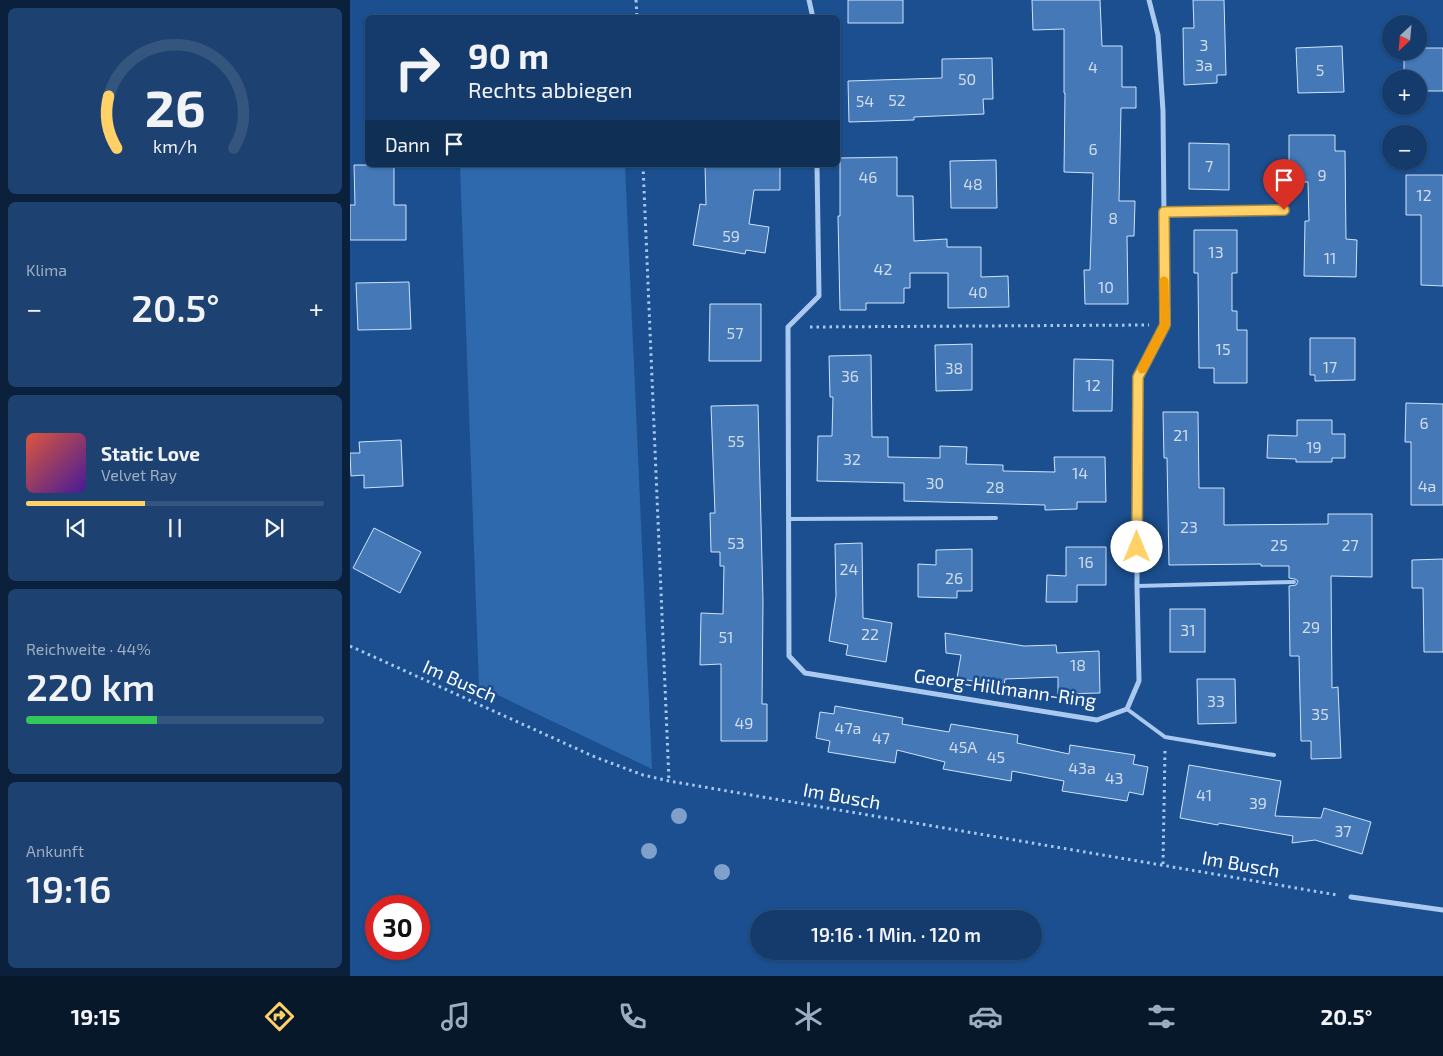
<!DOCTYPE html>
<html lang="de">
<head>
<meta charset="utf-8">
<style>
  body { margin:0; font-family:"Exo 2",sans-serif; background:#1d4271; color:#f1f3f6; height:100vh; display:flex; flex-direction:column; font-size:19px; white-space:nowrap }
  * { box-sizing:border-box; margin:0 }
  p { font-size:16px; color:#9dadc1 }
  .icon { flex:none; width:28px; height:28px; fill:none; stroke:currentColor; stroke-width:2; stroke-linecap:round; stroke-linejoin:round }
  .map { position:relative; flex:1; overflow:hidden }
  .side { display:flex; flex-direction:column; gap:8px; padding:8px; background:#0b203b; width:350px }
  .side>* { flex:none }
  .guide { position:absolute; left:15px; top:15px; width:475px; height:152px; border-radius:8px; box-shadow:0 1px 4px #0004,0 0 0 1px #33557e; background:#143b6b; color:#f1f3f6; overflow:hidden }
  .needle { width:32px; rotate:206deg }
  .controls { position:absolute; left:1032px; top:15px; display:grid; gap:10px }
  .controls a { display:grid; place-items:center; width:45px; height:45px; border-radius:50%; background:#143b6b; box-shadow:0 1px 4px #0004,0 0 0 1px #33557e; font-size:25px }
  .speed { position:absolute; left:15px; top:895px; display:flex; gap:10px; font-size:25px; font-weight:700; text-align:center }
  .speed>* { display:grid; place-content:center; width:65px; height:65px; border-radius:50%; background:#143b6b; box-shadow:0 1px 4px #0004,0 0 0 1px #33557e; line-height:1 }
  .speed .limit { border:8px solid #d22; background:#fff; color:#111 }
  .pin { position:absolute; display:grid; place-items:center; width:42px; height:42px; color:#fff; margin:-51px -21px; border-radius:50% 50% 50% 0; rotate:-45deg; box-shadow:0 0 5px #0007 }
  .pin .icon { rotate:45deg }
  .me { position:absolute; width:55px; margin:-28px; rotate:0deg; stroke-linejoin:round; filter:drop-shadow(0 0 4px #0008) }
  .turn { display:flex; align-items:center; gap:18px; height:105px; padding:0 20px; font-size:22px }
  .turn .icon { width:65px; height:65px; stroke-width:2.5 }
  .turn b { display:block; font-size:35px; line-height:42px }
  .then { display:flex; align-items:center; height:48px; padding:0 20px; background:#0003; gap:10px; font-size:19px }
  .big { font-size:38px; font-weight:600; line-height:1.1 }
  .side .card { flex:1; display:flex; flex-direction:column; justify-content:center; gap:8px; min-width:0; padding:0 18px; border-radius:8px; background:#1d4271 }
  .side .dial { align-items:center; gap:0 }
  .dial svg { height:130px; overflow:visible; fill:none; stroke:#33557e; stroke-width:7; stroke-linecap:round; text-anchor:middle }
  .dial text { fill:#f1f3f6; stroke:none }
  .song { display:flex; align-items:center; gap:15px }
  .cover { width:60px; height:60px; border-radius:8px; background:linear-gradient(135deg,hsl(10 70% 55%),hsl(260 70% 35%)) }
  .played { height:5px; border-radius:2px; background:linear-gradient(90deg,#ffd166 40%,#33557e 40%) }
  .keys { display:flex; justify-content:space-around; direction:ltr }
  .heat { display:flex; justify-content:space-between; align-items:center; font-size:28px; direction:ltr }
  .charge { height:8px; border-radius:4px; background:linear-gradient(90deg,#34c759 44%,#33557e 0) }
  .trip { position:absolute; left:400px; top:910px; width:292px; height:50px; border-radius:25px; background:#143b6b; box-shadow:0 1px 4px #0004,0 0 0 1px #33557e; font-weight:600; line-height:50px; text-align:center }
  .tab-bar { display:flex; height:80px; justify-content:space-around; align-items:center; background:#08182b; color:#9dadc1 }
  .tab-bar .icon { width:35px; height:35px }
  .tab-bar .selected { color:#ffd166 }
  .tab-bar b { font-size:22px; color:#f1f3f6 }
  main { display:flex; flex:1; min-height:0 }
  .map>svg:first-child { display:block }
  .green { fill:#2e69ad }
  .building { fill:#4478b7; stroke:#cfe3fa }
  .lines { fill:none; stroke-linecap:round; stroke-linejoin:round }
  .path { stroke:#a9c9ee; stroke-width:3; stroke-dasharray:2.5 4; stroke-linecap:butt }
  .service { stroke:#a9c9ee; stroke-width:4 }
  .minor { stroke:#a9c9ee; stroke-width:5 }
  .tree { fill:#7ea0ca }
  .route-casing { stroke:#a68842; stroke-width:12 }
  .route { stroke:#ffd166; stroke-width:9 }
  .slow { stroke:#f59e0b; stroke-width:9 }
  .labels { text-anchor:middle; stroke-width:5; stroke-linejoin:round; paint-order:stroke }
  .number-label { font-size:16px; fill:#d0dded }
  .street-label { font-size:19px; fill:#fff; stroke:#1b4f8f }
</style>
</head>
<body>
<main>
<section class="side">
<div class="card dial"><svg viewBox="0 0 100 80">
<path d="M14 69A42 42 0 1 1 86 69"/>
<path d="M14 69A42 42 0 0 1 9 37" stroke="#ffd166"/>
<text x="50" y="56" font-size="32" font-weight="700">26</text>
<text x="50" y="72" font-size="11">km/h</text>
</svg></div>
<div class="card"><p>Klima</p>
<div class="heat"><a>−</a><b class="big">20.5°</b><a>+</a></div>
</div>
<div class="card">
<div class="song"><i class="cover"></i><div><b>Static Love</b><p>Velvet Ray</p></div></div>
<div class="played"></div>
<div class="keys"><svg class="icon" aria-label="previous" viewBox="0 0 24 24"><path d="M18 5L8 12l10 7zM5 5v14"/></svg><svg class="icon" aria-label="pause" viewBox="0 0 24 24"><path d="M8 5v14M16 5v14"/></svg><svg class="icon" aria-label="next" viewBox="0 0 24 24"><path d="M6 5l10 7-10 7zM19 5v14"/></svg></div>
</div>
<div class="card"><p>Reichweite · 44%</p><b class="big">220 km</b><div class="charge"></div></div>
<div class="card"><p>Ankunft</p><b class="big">19:16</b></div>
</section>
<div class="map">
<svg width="1093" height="976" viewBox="0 0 1093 976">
  <rect width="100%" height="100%" fill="#1b4f8f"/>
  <!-- green -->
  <path class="green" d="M 110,165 L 275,165 L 302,769 L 129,686 Z"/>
  <!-- building -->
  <g class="building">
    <rect x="498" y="0" width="55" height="23"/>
    <path d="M 682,0 L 750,0 L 752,46 L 772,46 L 772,87 L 786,87 L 786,108 L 771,108 L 769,201 L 785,201 L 784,236 L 777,236 L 778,304 L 735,304 L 734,270 L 740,270 L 743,173 L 714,172 L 715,93 L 714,93 L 714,29 L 683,30 Z"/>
    <path d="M 843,0 L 874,0 L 876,75 L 867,75 L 867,83 L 834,85 L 833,28 L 844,28 Z"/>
    <path d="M 992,46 L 994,92 L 948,93 L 946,48 Z"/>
    <path d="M 1069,48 L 1093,48 L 1093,91 L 1069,91 L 1069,79 L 1054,79 L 1054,51 L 1069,51 Z"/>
    <path d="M 642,58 L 643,99 L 633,99 L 634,114 L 564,117 L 564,120 L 499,122 L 498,81 L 592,78 L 592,59 Z"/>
    <path d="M 939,135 L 985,135 L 985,151 L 995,151 L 996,239 L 1007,240 L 1006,277 L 954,276 L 955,221 L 959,221 L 958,182 L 950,182 L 950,168 L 939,169 Z"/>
    <path d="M 839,143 L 879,144 L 879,190 L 839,189 Z"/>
    <path d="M 547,157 L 547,196 L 563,196 L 564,241 L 597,239 L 597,247 L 631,247 L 631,277 L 658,276 L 659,307 L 598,308 L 598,273 L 560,273 L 560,288 L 554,288 L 554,303 L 516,303 L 516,310 L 490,310 L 488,216 L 490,216 L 490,158 Z"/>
    <path d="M 646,160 L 647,208 L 601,208 L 600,161 Z"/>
    <path d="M 4,165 L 44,165 L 44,205 L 56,205 L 56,240 L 0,240 L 0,205 L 5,205 Z"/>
    <path d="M 355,165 L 430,165 L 430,190 L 404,190 L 399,224 L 419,227 L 415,253 L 396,250 L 395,254 L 343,245 L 350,204 L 356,205 Z"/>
    <path d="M 1056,175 L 1093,175 L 1093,286 L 1071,285 L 1071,215 L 1056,215 Z"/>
    <path d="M 844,230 L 887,230 L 887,273 L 882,273 L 882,311 L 887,311 L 887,330 L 897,330 L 897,383 L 864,383 L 864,368 L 849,368 L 848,273 L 844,273 Z"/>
    <path d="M 59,282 L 61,329 L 8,330 L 6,283 Z"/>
    <path d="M 360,304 L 411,304 L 411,361 L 359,361 Z"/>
    <path d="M 960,338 L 1005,338 L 1005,380 L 965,381 L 965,375 L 960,375 Z"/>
    <path d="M 622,344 L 622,390 L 586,391 L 585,345 Z"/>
    <path d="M 521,355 L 522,437 L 538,437 L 538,457 L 590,458 L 590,446 L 617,447 L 616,464 L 653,465 L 653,471 L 705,472 L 704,457 L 755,457 L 756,502 L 727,502 L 727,509 L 695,510 L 695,505 L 554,501 L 554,483 L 467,481 L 468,436 L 482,436 L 483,397 L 480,397 L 479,356 Z"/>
    <path d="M 724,359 L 763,360 L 762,411 L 723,411 Z"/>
    <path d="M 1056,403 L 1093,404 L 1093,505 L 1061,505 L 1061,442 L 1055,442 Z"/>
    <path d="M 408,405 L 413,601 L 412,704 L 417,704 L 417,741 L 371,741 L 371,664 L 350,665 L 351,613 L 373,614 L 374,566 L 370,566 L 370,552 L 361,552 L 360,513 L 365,513 L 361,406 Z"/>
    <path d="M 813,412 L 848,412 L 849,488 L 874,488 L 874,525 L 978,524 L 978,514 L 1022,514 L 1022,577 L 981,576 L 982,688 L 988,687 L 991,758 L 961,759 L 961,741 L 951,741 L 949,656 L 940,656 L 939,586 L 946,585 L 948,581 L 945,579 L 939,578 L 939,566 L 911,566 L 911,564 L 819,565 L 817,458 L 814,458 Z"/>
    <path d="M 947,420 L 982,420 L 982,434 L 995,434 L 995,458 L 982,458 L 982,462 L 946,462 L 946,459 L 917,458 L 918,435 L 947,436 Z"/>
    <path d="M 51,440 L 53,486 L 14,488 L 14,475 L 1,476 L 0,453 L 10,453 L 9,442 Z"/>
    <path d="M 24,528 L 71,552 L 50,593 L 3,568 Z"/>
    <path d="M 512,543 L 513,618 L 542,623 L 536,662 L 496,655 L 498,645 L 479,641 L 486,596 L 485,544 Z"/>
    <path d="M 716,547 L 756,547 L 756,585 L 727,585 L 727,602 L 696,602 L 697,575 L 716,576 Z"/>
    <path d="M 622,549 L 622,591 L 607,591 L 607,598 L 568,597 L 568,564 L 586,565 L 586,550 Z"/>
    <path d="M 1093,559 L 1093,652 L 1074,652 L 1073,588 L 1062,588 L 1062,560 Z"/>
    <rect x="820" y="609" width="35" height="43"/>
    <path d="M 595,633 L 674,646 L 706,645 L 707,653 L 749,651 L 750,693 L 708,694 L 708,677 L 655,679 L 654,687 L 607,678 L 611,655 L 596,653 Z"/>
    <path d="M 847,679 L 885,679 L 886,723 L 848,724 Z"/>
    <path d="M 485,706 L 553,718 L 552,724 L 599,732 L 601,724 L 668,735 L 667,743 L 719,754 L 720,745 L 785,755 L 783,764 L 798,767 L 793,795 L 779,792 L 777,801 L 712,791 L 714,781 L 662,771 L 661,781 L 593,769 L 595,762 L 547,750 L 545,763 L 478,752 L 480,741 L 466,738 L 470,712 L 484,714 Z"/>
    <path d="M 839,765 L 931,781 L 925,816 L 971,818 L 974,808 L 1021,822 L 1012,854 L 965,840 L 942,843 L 943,836 L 869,823 L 868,825 L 830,818 Z"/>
  </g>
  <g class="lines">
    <!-- path -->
    <g class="path">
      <path d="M 286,0 L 287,18"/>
      <path d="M 293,165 L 319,781"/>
      <path d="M 460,327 L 799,325"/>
      <path d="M 0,646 L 245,757 L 293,775 L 319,781 L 987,895"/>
      <path d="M 813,864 L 815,750"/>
    </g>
    <!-- service -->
    <g class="service">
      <path d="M 814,212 L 934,210"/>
      <path d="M 439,519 L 646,518"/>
      <path d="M 787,586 L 944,582"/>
      <path d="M 777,709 L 815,737 L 924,755"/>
    </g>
    <!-- minor -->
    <g class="minor">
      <path d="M 459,0 L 463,18"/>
      <path d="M 467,165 L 469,296 L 438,327 L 439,656 L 455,673 L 747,720 L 777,709 L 789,681 L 787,586 L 788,377 L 815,325 L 813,111 L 808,35 L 799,0"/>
      <path d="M 1001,897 L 1093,910"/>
    </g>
  </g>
  <!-- trees -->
  <g class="tree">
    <circle cx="329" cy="816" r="8"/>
    <circle cx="299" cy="851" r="8"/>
    <circle cx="372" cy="872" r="8"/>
  </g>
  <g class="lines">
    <!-- route casing -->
    <g class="route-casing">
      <path id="route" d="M 787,547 L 788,377 L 815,325 L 814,212 L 934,210"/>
    </g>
    <!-- route -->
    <use href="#route" class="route"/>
    <!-- slow -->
    <path class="slow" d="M 792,369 L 815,325 L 814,281"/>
  </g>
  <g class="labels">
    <!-- number labels -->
    <g class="number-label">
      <text x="854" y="51">3</text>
      <text x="854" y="71">3a</text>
      <text x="743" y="73">4</text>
      <text x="970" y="76">5</text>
      <text x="617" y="85">50</text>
      <text x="547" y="106">52</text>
      <text x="515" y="107">54</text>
      <text x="743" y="155">6</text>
      <text x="859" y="172">7</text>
      <text x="972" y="181">9</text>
      <text x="518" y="183">46</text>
      <text x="623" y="190">48</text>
      <text x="1074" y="201">12</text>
      <text x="763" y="224">8</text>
      <text x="381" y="242">59</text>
      <text x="866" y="258">13</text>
      <text x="980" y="264">11</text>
      <text x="533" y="275">42</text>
      <text x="756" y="293">10</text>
      <text x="628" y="298">40</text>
      <text x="385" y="339">57</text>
      <text x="873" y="355">15</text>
      <text x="980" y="373">17</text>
      <text x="604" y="374">38</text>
      <text x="500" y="382">36</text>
      <text x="743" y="391">12</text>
      <text x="1074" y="429">6</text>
      <text x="831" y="441">21</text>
      <text x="386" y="447">55</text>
      <text x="964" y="453">19</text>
      <text x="502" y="465">32</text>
      <text x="730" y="479">14</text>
      <text x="585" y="489">30</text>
      <text x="1077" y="492">4a</text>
      <text x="645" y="493">28</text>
      <text x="839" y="533">23</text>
      <text x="386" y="549">53</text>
      <text x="929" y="551">25</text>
      <text x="1000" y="551">27</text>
      <text x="736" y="568">16</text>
      <text x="499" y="575">24</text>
      <text x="604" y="584">26</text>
      <text x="961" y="633">29</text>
      <text x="838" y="636">31</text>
      <text x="520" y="640">22</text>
      <text x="376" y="643">51</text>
      <text x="728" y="671">18</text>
      <text x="866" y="707">33</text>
      <text x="970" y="720">35</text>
      <text x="394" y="729">49</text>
      <text x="498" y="734">47a</text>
      <text x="531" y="744">47</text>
      <text x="613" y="753">45A</text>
      <text x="646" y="763">45</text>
      <text x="732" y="774">43a</text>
      <text x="764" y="784">43</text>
      <text x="854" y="801">41</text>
      <text x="908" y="809">39</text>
      <text x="993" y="837">37</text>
    </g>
    <!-- street labels -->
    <g class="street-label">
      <text transform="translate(110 681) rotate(24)" y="7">Im Busch</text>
      <text transform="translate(655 688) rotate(8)" y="7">Georg-Hillmann-Ring</text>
      <text transform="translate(492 796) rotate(10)" y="7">Im Busch</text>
      <text transform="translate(891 864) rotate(10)" y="7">Im Busch</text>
    </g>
  </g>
</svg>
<div class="controls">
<a><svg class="needle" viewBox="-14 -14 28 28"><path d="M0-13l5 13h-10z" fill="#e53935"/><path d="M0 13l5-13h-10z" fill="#9dadc1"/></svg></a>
<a>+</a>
<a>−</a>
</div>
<div class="speed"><div class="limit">30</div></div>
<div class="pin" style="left:934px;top:210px;background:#d93025"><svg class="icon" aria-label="arrive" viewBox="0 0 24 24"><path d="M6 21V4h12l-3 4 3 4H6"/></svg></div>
<svg class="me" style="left:787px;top:547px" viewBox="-20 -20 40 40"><circle r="19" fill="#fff"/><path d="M0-13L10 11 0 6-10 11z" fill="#ffd166"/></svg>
<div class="trip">19:16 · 1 Min. · 120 m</div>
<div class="guide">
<div class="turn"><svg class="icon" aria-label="right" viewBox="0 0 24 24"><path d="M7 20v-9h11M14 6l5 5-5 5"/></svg><div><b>90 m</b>Rechts abbiegen</div></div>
<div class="then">Dann<svg class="icon" aria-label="arrive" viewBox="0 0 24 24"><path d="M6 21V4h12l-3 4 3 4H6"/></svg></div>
</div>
</div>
</main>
<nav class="tab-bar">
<b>19:15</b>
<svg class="icon selected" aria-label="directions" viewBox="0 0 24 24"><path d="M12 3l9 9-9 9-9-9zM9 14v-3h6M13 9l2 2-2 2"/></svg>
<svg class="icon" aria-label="music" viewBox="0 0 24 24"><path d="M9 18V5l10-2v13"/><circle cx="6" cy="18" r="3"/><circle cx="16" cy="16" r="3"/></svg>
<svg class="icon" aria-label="phone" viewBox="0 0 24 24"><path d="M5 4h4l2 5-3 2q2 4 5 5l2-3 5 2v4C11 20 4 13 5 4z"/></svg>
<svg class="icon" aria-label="climate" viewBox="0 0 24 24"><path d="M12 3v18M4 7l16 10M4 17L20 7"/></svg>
<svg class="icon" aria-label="car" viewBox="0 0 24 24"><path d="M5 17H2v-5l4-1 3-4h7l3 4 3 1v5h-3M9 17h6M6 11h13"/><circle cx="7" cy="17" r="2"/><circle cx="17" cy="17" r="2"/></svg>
<svg class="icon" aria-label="filters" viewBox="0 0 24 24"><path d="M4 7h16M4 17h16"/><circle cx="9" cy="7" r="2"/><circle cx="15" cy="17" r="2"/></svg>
<b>20.5°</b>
</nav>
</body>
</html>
